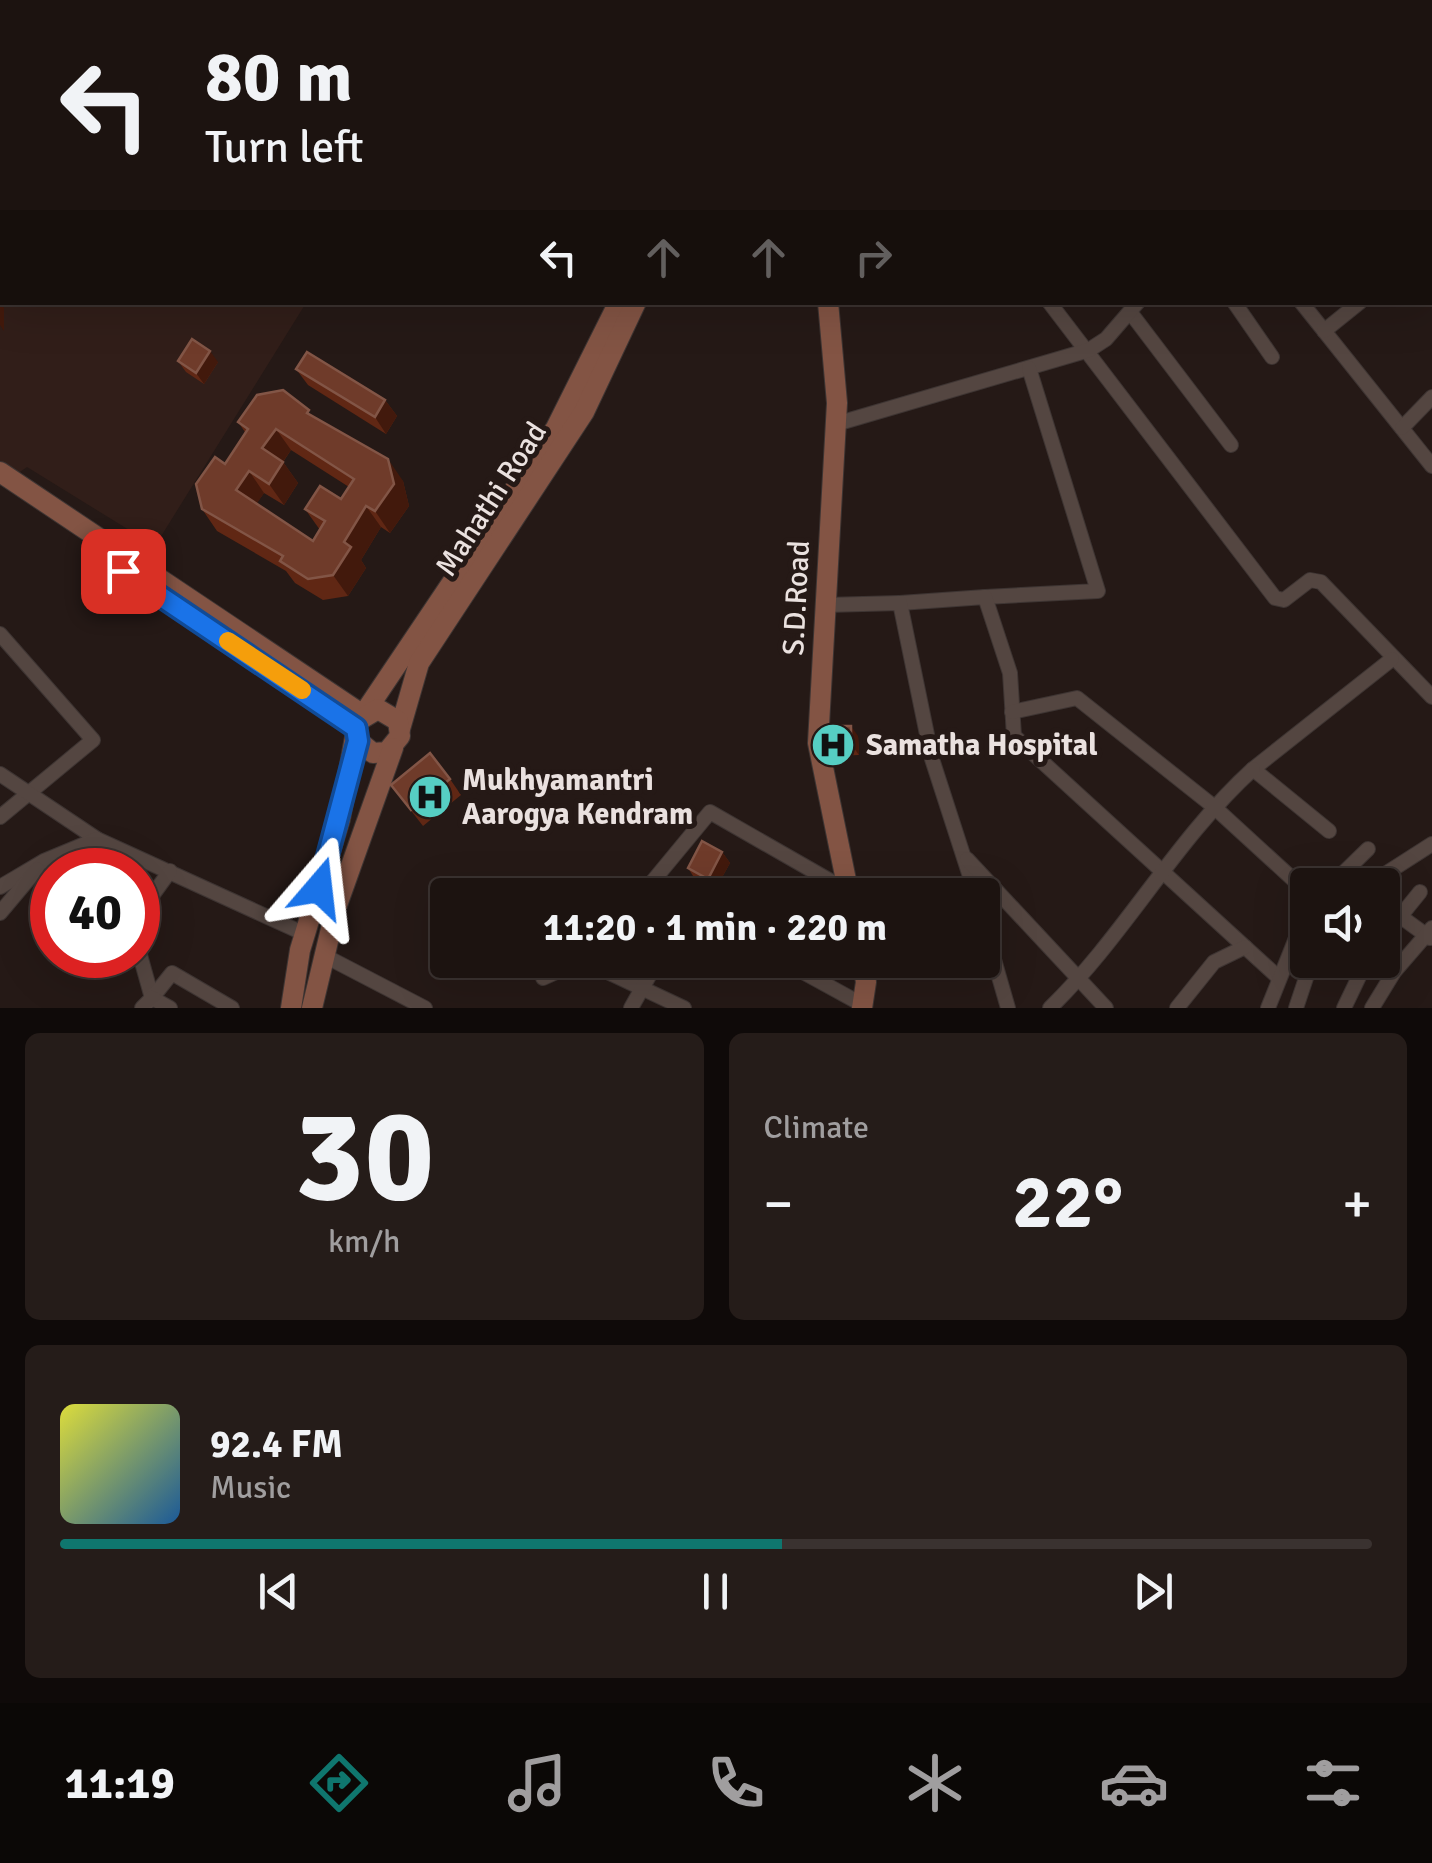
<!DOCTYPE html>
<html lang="en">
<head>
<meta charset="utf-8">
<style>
  body { margin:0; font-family:Signika,sans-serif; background:#251c19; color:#f1f3f6; height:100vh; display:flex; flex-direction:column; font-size:38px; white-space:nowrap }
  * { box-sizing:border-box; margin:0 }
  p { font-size:32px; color:#a09e9f }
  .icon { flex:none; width:55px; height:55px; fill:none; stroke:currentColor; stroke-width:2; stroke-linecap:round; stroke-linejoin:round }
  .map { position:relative; height:1008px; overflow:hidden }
  .details { display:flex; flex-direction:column; gap:25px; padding:25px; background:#0f0a09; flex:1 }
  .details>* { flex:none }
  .guide { position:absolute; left:0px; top:0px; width:1432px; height:305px; box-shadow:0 10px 40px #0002,0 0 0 2px #3a3230; background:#1c1310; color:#f1f3f6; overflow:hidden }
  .controls { position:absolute; left:1290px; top:868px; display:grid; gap:20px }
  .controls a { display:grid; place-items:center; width:110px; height:110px; border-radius:10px; background:#1c1310; box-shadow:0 10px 40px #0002,0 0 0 2px #3a3230; font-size:50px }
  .speed { position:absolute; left:30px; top:848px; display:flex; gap:20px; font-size:50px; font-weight:700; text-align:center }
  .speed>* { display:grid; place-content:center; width:130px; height:130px; border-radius:50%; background:#1c1310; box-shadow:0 10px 40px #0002,0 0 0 2px #3a3230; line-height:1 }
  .speed .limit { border:15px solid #d22; background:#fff; color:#111 }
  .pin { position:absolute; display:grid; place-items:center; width:85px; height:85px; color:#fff; margin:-42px; border-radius:20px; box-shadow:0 5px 15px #0006 }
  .me { position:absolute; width:110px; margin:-55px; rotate:17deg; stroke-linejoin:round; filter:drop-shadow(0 0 8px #0008) }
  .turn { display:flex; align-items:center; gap:35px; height:210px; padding:0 40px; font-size:45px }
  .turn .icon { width:130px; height:130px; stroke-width:2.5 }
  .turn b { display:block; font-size:70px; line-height:85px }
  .lanes { display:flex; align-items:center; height:95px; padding:0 40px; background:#0003; justify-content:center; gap:50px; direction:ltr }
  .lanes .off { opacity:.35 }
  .big { font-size:75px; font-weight:700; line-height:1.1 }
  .details .tile { flex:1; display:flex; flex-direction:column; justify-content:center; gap:15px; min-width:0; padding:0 35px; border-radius:15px; background:#251c19 }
  .details .dial { align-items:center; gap:0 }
  .dial b { font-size:130px; line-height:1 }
  .song { display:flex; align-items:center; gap:30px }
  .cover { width:120px; height:120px; border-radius:15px; background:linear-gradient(135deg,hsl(60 70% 55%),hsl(210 70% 35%)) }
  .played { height:10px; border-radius:5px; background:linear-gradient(90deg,#0f766e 55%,#3a3230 55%) }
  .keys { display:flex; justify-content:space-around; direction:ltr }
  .heat { display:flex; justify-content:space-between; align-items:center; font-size:55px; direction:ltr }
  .details .tiles { flex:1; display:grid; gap:25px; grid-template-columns:1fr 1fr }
  .tile:last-child { grid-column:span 2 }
  .trip { position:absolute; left:430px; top:878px; width:570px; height:100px; border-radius:10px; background:#1c1310; box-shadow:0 10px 40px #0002,0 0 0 2px #3a3230; font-weight:700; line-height:100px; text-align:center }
  .dock { display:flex; height:160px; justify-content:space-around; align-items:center; background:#0b0806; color:#a09e9f }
  .dock .icon { width:70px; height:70px }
  .dock .active { color:#0f766e }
  .dock b { font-size:45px; color:#f1f3f6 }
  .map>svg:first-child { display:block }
  .built { fill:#311e19 }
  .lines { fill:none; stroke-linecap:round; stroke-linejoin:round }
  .street-casing { stroke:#3e3533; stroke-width:16 }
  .secondary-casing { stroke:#3e3533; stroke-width:22 }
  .street { stroke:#544641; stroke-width:14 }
  .secondary { stroke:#835444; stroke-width:20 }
  .wall { fill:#602714; fill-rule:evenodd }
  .shaded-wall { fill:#42190c }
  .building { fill:#6f3b2a; stroke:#825546; stroke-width:2.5; fill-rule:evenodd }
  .route-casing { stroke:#114b97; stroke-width:25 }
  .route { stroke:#1a73e8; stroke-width:18 }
  .slow { stroke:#f59e0b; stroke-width:18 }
  .labels { text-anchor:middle; stroke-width:10; stroke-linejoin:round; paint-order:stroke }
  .street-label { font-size:30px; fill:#eae1df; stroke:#251916 }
  .poi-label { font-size:30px; font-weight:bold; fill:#eae1df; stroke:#251916; text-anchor:start }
</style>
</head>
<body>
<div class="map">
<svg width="1432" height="1008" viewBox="0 0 1432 1008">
  <rect width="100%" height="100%" fill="#251916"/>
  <!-- built -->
  <path class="built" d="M 0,0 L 681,0 L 2,2 L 2,302 L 306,303 L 155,546 L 27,467 L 0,486 Z"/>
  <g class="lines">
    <!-- street casing -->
    <g class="street-casing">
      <g id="street">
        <path d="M 655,0 L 657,2"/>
        <path d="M 891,0 L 897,2"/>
        <path d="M 1147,0 L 1149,2"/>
        <path d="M 1220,0 L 1222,2"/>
        <path d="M 1355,0 L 1357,2"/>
        <path d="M 1109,2 L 1109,0"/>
        <path d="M 1371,2 L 1372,0"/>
        <path d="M 1430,74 L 1432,76"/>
        <path d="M 1430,241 L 1432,243"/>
        <path d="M 1049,302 L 1275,598 L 1284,600 L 1310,580 L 1321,582 L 1432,697"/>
        <path d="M 1234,302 L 1272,357"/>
        <path d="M 1301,302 L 1432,466"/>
        <path d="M 1130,312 L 1231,445"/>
        <path d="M 1324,331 L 1360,302"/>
        <path d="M 836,424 L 1089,350 L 1106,339 L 1138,302"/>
        <path d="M 1402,428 L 1432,397"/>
        <path d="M 985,597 L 1098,591 L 1029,368"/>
        <path d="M 900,603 L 985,597 L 1010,673 L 1014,736 L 1279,978"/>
        <path d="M 826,605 L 900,603 L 932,759 L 976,895"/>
        <path d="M 0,634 L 93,740 L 0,817"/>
        <path d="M 1012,712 L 1077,698 L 1213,806 L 1308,893"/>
        <path d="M 0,774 L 97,839"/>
        <path d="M 1329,831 L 1253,769 L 1392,659"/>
        <path d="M 967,859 L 1106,1008"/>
        <path d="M 1343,874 L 1358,885"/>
        <path d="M 1331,885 L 1368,849"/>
        <path d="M 1368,885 L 1432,844"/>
        <path d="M 0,887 L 44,861 L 97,839 L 305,934"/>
        <path d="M 648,887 L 710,812 L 848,891"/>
        <path d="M 641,895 L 648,887 L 663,895"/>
        <path d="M 1382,903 L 1430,938"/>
        <path d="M 0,913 L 37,869"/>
        <path d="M 138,915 L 170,871"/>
        <path d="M 982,918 L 1008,1008"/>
        <path d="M 1382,939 L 1420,892"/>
        <path d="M 138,948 L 152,998"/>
        <path d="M 325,956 L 425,1008"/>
        <path d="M 582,960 L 684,1008"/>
        <path d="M 781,960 L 863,1005"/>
        <path d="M 543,978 L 583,960"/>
        <path d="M 152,998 L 172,973 L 232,1008"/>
        <path d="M 142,1008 L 152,998 L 170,1008"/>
        <path d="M 631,1008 L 658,960"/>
        <path d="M 1050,1008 C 1125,935 1175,840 1253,769"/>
        <path d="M 1177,1008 L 1214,962 L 1245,947"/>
        <path d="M 1268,1008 L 1308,908"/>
        <path d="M 1296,1008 L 1312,960"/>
        <path d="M 1344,1008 L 1367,960"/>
        <path d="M 1372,1008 L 1394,972 L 1432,928"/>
      </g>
    </g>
    <!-- secondary casing -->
    <g class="secondary-casing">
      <g id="secondary">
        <path d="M 717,2 L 719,0"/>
        <path d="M 808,2 L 808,0"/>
        <path d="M 828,302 L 837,403 L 818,743 L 849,895"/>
        <path d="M 0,472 L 363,715 L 556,428 L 619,302"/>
        <path d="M 204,625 L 355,728"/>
        <path d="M 400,729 L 419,663 L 584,412 L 636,302"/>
        <path d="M 862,960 L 866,982 L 862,1008"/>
        <path d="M 291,1008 L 300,950 L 340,819 L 358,721 L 378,709 L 398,721 L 400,736 L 387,752 L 373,753 L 358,741"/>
        <path d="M 312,1008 L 336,908 L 393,748"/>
      </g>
    </g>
    <!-- street -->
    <use href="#street" class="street"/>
    <!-- secondary -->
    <use href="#secondary" class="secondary"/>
  </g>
  <!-- wall -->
  <g class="wall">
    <path d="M 0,62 L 2,122 L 0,122 Z"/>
    <rect x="0" y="124" width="2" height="60"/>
    <path d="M 178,361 L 218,362 L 204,384 L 186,372 Z"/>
    <path d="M 296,369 L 385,400 L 397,416 L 386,434 L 308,385 Z"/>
    <path d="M 315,418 L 403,481 L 409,506 L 390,533 L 381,527 L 361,560 L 366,568 L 348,596 L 323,600 L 295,583 L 286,571 L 217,531 L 202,509 L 225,464 L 245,432 L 238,422 ZM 291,450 L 349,487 L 341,499 L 305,509 L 320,530 L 313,541 L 256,504 L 264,493 L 284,505 L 298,483 L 283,462 Z"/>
    <path d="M 858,736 L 859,755 L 835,756 L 827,745 Z"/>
    <path d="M 450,779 L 461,795 L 423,826 L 391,785 Z"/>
    <path d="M 722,852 L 730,863 L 715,890 L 695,879 L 688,868 Z"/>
  </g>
  <!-- shaded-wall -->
  <g class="shaded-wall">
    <path d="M 0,302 L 4,308 L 4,331 L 0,325 Z"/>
    <path d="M 210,351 L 218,362 L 204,384 L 196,373 Z"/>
    <path d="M 385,400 L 397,416 L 386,434 L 375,417 Z"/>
    <path d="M 276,429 L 291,450 L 277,470 L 262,448 Z"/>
    <path d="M 388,459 L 403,481 L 409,506 L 390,533 L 375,511 Z"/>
    <path d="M 283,462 L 298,483 L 284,505 L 269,484 Z"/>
    <path d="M 249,471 L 264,493 L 251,512 L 236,490 Z"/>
    <path d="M 366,506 L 381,527 L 361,560 L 366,568 L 348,596 L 333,575 L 344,542 Z"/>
    <path d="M 851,726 L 858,736 L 859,755 L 851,744 Z"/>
    <path d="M 722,852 L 730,863 L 715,890 L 708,879 Z"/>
  </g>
  <!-- building -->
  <g class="building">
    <path d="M 495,0 L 515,0 L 517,2 L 496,2 Z"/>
    <path d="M 0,62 L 2,62 L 2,116 L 2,100 L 0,100 Z"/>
    <rect x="0" y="124" width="2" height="38"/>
    <path d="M 192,339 L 210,351 L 196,373 L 178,361 Z"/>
    <path d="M 307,352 L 385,400 L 375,417 L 296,369 Z"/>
    <path d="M 283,390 L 309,410 L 307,413 L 388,459 L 394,484 L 375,511 L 366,506 L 344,542 L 351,547 L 333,575 L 308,579 L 280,561 L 283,556 L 202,509 L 196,484 L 215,457 L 225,464 L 248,429 L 238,422 L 257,395 ZM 276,429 L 354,479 L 341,499 L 320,486 L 305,509 L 325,521 L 313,541 L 236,490 L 249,471 L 269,484 L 283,462 L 262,448 Z"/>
    <path d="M 824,726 L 851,726 L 851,744 L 827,745 Z"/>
    <path d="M 430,753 L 450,779 L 411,810 L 391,785 Z"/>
    <path d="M 702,841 L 722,852 L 708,879 L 688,868 Z"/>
  </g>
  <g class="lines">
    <!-- route casing -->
    <g class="route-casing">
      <path id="route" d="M 123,571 L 356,728 L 358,741 L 319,888"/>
    </g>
    <!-- route -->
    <use href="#route" class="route"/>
    <!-- slow -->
    <path class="slow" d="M 228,641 L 302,690"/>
  </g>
  <!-- icons -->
  <defs>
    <g id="hospital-disc" transform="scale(2.25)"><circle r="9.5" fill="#56cec3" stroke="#251916"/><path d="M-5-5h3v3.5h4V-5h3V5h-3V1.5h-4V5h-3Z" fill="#111"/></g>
  </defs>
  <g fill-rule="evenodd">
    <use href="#hospital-disc" x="833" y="745"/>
    <use href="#hospital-disc" x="430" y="797"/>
  </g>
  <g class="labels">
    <!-- street labels -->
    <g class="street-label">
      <text transform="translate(491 499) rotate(-57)" y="10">Mahathi Road</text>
      <text transform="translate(796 598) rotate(-87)" y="10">S.D.Road</text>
    </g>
    <!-- poi labels -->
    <g class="poi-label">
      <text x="866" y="755">Samatha Hospital</text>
      <text x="462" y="790">Mukhyamantri<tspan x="462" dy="34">Aarogya Kendram</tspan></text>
    </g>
  </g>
</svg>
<div class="controls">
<a><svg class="icon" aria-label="sound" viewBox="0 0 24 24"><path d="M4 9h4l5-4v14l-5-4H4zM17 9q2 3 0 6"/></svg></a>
</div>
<div class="speed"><div class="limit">40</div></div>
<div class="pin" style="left:123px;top:571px;background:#d93025"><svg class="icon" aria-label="arrive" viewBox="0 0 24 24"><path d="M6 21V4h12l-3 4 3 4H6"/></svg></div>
<svg class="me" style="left:319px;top:888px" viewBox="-20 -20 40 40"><path d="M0-17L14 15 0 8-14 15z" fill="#1a73e8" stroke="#fff" stroke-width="4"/></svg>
<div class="trip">11:20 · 1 min · 220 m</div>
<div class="guide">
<div class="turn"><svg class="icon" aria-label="left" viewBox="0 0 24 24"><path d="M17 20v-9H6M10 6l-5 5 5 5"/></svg><div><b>80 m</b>Turn left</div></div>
<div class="lanes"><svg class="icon" aria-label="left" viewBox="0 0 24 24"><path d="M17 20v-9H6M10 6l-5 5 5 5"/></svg><svg class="icon off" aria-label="ahead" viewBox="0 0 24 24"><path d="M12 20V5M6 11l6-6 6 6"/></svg><svg class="icon off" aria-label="ahead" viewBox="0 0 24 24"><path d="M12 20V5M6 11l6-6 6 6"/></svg><svg class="icon off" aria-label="right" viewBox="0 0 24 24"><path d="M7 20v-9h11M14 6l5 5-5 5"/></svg></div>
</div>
</div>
<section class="details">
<div class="tiles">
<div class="tile dial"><b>30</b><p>km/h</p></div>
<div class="tile"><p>Climate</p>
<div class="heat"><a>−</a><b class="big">22°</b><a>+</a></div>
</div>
<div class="tile">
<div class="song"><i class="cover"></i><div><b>92.4 FM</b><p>Music</p></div></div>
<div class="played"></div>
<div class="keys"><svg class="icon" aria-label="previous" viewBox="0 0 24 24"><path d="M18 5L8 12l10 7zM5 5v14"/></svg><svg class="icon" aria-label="pause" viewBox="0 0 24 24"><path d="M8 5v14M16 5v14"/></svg><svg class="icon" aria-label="next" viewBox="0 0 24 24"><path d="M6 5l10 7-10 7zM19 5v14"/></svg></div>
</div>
</div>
</section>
<nav class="dock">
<b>11:19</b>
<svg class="icon active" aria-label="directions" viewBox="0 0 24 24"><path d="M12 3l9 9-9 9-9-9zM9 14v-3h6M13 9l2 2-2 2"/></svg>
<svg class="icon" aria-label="music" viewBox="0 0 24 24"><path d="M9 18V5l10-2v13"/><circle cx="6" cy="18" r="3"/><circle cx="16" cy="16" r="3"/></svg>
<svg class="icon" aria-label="phone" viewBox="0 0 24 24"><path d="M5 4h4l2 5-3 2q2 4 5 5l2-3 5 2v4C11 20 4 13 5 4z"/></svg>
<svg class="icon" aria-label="climate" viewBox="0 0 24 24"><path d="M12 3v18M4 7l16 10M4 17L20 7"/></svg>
<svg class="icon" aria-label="car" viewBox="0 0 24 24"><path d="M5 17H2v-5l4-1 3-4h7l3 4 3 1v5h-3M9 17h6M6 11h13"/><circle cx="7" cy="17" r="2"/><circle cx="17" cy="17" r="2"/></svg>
<svg class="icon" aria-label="filters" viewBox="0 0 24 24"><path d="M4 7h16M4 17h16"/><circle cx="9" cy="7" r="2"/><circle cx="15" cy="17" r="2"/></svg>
</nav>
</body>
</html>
